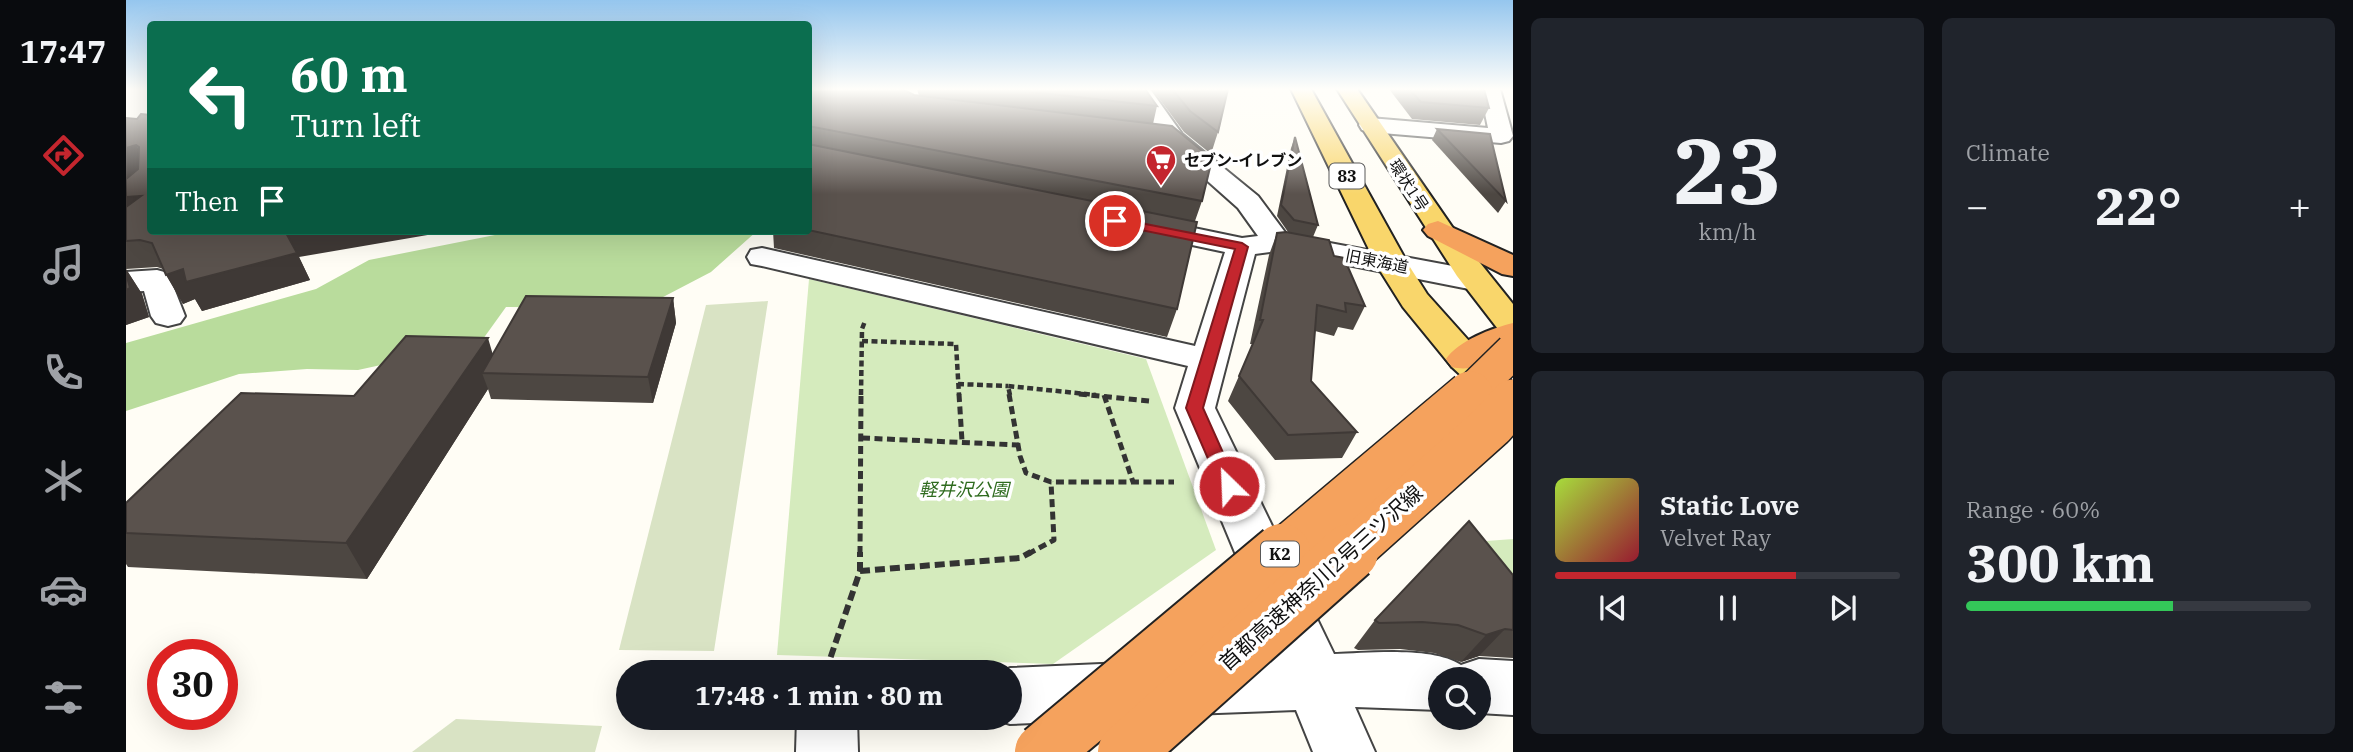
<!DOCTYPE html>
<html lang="en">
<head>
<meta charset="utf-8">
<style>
  body { margin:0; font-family:"IBM Plex Serif","Noto Sans JP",serif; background:#20242c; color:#f1f3f6; height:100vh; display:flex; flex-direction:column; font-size:26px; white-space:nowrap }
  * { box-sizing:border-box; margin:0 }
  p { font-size:23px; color:#9ea1a6 }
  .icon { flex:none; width:38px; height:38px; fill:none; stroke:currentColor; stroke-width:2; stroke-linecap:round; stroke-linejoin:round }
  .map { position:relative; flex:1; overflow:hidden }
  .details { display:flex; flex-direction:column; gap:18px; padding:18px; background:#0d0f14; width:840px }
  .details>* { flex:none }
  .top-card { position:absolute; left:21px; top:21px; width:665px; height:214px; border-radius:7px; box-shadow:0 7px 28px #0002; background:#0b6e4f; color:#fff; overflow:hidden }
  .buttons { position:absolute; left:1302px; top:667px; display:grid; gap:14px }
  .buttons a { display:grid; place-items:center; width:63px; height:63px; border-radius:50%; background:#171b24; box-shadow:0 7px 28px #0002; font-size:35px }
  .speed { position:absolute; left:21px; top:639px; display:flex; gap:14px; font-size:35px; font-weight:700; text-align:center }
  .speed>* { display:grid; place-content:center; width:91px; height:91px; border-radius:50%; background:#171b24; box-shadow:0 7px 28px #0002; line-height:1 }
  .speed .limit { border:10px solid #d22; background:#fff; color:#111 }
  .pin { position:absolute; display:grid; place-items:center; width:60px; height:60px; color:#fff; margin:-30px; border:4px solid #fff; border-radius:50%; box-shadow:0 2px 7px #0007 }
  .me { position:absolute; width:77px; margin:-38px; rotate:336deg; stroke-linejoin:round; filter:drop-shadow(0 0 5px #0008) }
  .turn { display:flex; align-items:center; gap:24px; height:147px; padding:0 28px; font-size:32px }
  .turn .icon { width:91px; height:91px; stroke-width:2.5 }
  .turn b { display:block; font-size:49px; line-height:60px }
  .then { display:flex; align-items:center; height:66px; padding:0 28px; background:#0003; gap:14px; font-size:26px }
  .big { font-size:52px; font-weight:800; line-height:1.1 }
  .details .widget { flex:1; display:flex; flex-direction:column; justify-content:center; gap:10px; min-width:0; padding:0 24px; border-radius:10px; background:#20242c }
  .details .dial { align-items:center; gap:0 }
  .dial b { font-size:91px; line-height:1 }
  .song { display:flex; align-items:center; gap:21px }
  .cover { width:84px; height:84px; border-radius:10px; background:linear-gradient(135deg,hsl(80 70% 55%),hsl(350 70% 35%)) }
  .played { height:7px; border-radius:4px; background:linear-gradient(90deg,#c4262e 70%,#363941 70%) }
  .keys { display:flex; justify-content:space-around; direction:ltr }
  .heat { display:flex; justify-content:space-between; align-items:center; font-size:38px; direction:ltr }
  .charge { height:10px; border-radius:5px; background:linear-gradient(90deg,#34c759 60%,#363941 0) }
  .details .tiles { flex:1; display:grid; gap:18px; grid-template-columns:repeat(2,1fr) }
  .trip { position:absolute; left:490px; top:660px; width:406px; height:70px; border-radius:35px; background:#171b24; box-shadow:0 7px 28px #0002; font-weight:800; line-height:70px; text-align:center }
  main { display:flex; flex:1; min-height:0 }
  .dock { display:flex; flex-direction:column; width:126px; justify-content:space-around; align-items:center; background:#090b0e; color:#9ea1a6 }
  .dock .icon { width:49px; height:49px }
  .dock .current { color:#c4262e }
  .dock b { font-size:32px; color:#f1f3f6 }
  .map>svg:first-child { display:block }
  .green { fill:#d5ebbd }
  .forest { fill:#b9dc9c }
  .cemetery { fill:#d9e3c4 }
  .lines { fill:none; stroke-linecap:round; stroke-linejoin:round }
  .minor-casing { stroke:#444; stroke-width:4 }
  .major-casing { stroke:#222; stroke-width:4 }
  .highway-casing { stroke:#222; stroke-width:4 }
  .path-far2 { stroke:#333; stroke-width:4.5; stroke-dasharray:6 3.5; stroke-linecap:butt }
  .path-far1 { stroke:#333; stroke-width:5; stroke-dasharray:8 4.5; stroke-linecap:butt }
  .path { stroke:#333; stroke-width:6; stroke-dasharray:10 5; stroke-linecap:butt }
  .minor { fill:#fff; fill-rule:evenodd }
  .major { fill:#f9d66b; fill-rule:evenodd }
  .highway { fill:#f5a25d; fill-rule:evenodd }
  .highway-bridge-far2-casing { stroke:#222; stroke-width:38; stroke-linecap:butt }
  .highway-bridge-far1-casing { stroke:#222; stroke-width:48; stroke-linecap:butt }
  .highway-bridge-casing { stroke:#222; stroke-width:60; stroke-linecap:butt }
  .highway-bridge-far2 { stroke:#f5a25d; stroke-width:35 }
  .highway-bridge-far1 { stroke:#f5a25d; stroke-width:45 }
  .highway-bridge { stroke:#f5a25d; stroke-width:56 }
  .wall { fill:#4d4742 }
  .shaded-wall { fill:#3f3936 }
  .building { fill:#5a524d; stroke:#3f3936; stroke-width:2 }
  .route { fill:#c4262e; stroke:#7f191e; stroke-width:2 }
  .labels { text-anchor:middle; stroke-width:7; stroke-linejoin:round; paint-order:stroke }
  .far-poi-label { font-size:16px; font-weight:bold; fill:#111; stroke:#fff; text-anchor:start }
  .shield { fill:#fff; stroke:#585858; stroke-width:2 }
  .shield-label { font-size:16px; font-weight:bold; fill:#111 }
  .far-street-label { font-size:16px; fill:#111; stroke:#fff }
  .park-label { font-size:18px; font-style:italic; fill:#2f6b1f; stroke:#fff }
  .near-street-label { font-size:21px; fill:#111; stroke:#fff }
</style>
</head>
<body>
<main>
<nav class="dock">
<b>17:47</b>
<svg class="icon current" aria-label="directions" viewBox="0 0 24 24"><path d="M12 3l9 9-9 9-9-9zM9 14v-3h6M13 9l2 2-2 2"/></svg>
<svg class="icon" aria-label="music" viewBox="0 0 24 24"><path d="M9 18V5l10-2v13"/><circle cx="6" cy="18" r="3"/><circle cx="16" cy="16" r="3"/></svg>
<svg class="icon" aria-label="phone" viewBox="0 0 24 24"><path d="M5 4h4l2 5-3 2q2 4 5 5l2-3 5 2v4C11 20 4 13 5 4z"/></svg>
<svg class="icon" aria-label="climate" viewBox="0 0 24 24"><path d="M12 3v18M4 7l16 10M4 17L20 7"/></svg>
<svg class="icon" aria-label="car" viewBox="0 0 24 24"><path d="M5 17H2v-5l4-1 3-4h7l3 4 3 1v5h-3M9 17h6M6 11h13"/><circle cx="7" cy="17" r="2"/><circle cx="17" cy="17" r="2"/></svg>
<svg class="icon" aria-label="filters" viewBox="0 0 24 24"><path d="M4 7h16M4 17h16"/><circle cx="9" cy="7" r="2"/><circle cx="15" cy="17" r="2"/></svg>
</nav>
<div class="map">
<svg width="1387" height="752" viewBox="0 0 1387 752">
  <rect width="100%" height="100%" fill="#fffdf5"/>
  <!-- green -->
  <g class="green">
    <path d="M 683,279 L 1020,359 L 1090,550 L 927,664 L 651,655 Z"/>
    <path d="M 1387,539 L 1387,605 L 1334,543 Z"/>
  </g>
  <!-- forest -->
  <path class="forest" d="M 389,231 L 631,231 L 585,272 L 516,308 L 380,307 L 357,339 L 310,353 L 232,370 L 181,369 L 113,374 L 0,411 L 0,343 L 190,289 L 243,260 Z"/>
  <!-- cemetery -->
  <g class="cemetery">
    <path d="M 642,301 L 588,651 L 493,650 L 580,305 Z"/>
    <path d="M 330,719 L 476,726 L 469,752 L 286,752 Z"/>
  </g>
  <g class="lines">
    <!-- minor casing -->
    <g class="minor-casing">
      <g id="minor">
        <path d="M 1004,89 L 1024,89 L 1056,134 L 1132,196 L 1161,235 L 1348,270 L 1359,273 L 1364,280 L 1359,287 L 1348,290 L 1151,251 L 1129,254 L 1089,408 L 1208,654 C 1242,653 1307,646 1335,665 L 1353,659 L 1387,661 L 1387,715 L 1353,713 L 1353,679 L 1314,679 L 1314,710 L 1229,707 L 1249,752 L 1187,752 L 1170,710 L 1065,714 L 1044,706 L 1036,687 L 1044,668 L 1065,660 L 1152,656 L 1049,408 L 1062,366 L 636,266 L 625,264 L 621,257 L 625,250 L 636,248 L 1069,346 L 1099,252 L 1005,232 L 1001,226 L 1005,220 L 1015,217 L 1116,238 L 1132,236 L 1112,208 L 1040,144 Z"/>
        <path d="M 1354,89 L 1374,89 L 1387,136 L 1383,141 L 1375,143 L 1244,132 L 1236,130 L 1233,125 L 1236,120 L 1244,118 L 1362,128 Z"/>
        <path d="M 31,270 L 42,273 L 59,316 L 54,323 L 42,326 L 30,323 L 25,316 L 18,291 L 0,292 L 0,272 Z"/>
        <path d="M 998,663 L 1019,671 L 1027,691 L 1019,711 L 998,719 L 884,724 L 867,718 L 884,718 L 884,672 L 874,672 L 884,668 Z"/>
        <path d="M 671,718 L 731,718 L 732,752 L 670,752 Z"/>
      </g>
    </g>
    <!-- major casing -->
    <g class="major-casing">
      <g id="major">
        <path d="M 1165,89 L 1185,89 L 1282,264 L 1301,294 L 1352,351 L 1381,374 L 1386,383 L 1381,392 L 1367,395 L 1353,392 L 1326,367 L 1277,307 L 1250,264 Z"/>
        <path d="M 1211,89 L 1231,89 L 1331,234 L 1387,304 L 1387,337 L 1375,333 L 1331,276 Z"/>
      </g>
    </g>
    <!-- highway casing -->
    <g class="highway-casing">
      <g id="highway">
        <path d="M 1312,221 L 1387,255 L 1387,276 L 1376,274 L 1302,236 L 1297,230 L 1302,224 Z"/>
        <path d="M 1387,323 L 1387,348 C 1367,359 1349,373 1326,367 L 1320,359 C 1332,341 1366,328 1387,323 Z"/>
      </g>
    </g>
    <!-- path-far2 -->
    <g class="path-far2">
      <path d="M 736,341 L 830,344 L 833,395"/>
      <path d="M 832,384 L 882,386"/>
      <path d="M 735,395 L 736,329 L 739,321"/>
      <path d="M 884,395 L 882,386 L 970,395"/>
    </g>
    <!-- path-far1 -->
    <g class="path-far1">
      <path d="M 833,394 L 836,441"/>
      <path d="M 883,394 L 894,456 L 900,473 L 925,482 L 1048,482"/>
      <path d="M 953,394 L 1023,401"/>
      <path d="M 978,395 L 1007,482"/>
      <path d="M 736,438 L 893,445"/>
      <path d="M 734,554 L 735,394"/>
      <path d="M 902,554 L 928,540 L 925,482"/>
    </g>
    <!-- path -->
    <g class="path">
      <path d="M 734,571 L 894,558 L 905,552"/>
      <path d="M 704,672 L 704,659 L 734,571 L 734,552"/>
    </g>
    <!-- minor -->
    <use href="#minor" class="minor"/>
    <!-- major -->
    <use href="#major" class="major"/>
    <!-- highway -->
    <use href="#highway" class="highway"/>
    <!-- highway-bridge-far2 casing -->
    <g class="highway-bridge-far2-casing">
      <path id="highway-bridge-far2" d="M 1342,395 L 1387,351"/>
    </g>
    <!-- highway-bridge-far1 casing -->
    <g class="highway-bridge-far1-casing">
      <g id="highway-bridge-far1">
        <path d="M 1154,554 L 1344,394"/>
        <path d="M 1222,554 L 1366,425 L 1387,402"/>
      </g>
    </g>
    <!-- highway-bridge casing -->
    <g class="highway-bridge-casing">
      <g id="highway-bridge">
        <path d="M 917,752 L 1156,552"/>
        <path d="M 1000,752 L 1224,552"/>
      </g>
    </g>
    <!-- highway-bridge-far2 -->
    <use href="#highway-bridge-far2" class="highway-bridge-far2"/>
    <!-- highway-bridge-far1 -->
    <use href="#highway-bridge-far1" class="highway-bridge-far1"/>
    <!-- highway-bridge -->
    <use href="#highway-bridge" class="highway-bridge"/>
  </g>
  <!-- wall -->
  <g class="wall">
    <path d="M 682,89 L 793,96 L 791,89 L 1019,89 L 1031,106 L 1027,124 L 1076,201 L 1069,221 L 1051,309 L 1041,337 L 648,248 L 647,231 L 682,231 Z"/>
    <path d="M 1026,89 L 1102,89 L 1092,132 L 1085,154 L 1058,132 Z"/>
    <path d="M 1263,89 L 1358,89 L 1363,108 L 1354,125 L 1286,119 Z"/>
    <path d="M 0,118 L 173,257 L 184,280 L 76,311 L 69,299 L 57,304 L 37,269 L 31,267 L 0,269 L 16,294 L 23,317 L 0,325 Z"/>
    <path d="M 1311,129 L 1380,201 L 1372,213 L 1306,140 Z"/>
    <path d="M 1169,137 L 1192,225 L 1187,237 L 1208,256 L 1239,306 L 1227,330 L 1212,327 L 1208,336 L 1189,331 L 1185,381 L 1231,432 L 1216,458 L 1149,460 L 1102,401 L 1127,344 L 1124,344 L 1143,255 L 1151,233 L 1162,232 L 1151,216 L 1165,148 Z"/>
    <path d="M 547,298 L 550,323 L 527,403 L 365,399 L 362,389 L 241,579 L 2,567 L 0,564 L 0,533 L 228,396 Z"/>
    <path d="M 1387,575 L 1387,658 L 1353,656 L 1335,662 L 1308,653 L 1274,649 L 1232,650 L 1228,648 L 1249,620 Z"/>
  </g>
  <!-- shaded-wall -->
  <g class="shaded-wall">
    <path d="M 10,145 L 23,169 L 0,183 L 0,148 Z"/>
    <path d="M 15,196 L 0,224 L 0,197 Z"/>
    <path d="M 159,231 L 325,231 L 173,257 L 184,280 L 76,311 L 69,299 L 57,304 L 40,275 Z"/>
    <path d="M 0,269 L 16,294 L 23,317 L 0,325 Z"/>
    <path d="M 547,298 L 550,323 L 527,403 L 522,377 Z"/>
    <path d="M 362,338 L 372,372 L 356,373 L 362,389 L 241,579 L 220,543 Z"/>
    <path d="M 1379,629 L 1353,656 L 1335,662 L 1360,635 Z"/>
  </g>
  <!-- building -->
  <g class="building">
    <path d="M 682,89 L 776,89 L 788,95 L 1046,126 L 1086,159 L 1076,201 L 682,126 Z"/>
    <path d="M 880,89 L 1019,89 L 1031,106 Z"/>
    <path d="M 1046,89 L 1102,89 L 1092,132 L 1064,111 Z"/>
    <path d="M 1283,89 L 1358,89 L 1363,108 L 1295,102 Z"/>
    <path d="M 15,114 L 24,115 L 24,231 L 159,231 L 171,253 L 60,282 L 57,269 L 40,275 L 26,243 L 14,240 L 0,241 L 0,207 L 15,196 L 0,197 L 0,179 L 12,169 L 13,147 L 10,145 L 0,148 L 0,118 L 11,119 Z"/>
    <path d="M 1311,129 L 1364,134 L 1380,201 Z"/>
    <path d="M 1169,137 L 1192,225 L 1168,220 L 1155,205 Z"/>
    <path d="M 682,144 L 1071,222 L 1051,309 L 682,230 Z"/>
    <path d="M 1160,232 L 1203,240 L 1208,256 L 1218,258 L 1239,306 L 1219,303 L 1220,312 L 1191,305 L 1185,381 L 1231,432 L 1162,435 L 1113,376 L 1137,320 L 1134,320 L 1151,233 Z"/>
    <path d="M 0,273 L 4,288 L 0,290 Z"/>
    <path d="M 400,296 L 547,298 L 522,377 L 356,373 Z"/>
    <path d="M 280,336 L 362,338 L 220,543 L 0,533 L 0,503 L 115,393 L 228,396 Z"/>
    <path d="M 1343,521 L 1387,575 L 1387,630 L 1379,629 L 1360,635 L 1332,625 L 1296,622 L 1253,623 L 1249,620 Z"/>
  </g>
  <!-- sky -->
  <linearGradient id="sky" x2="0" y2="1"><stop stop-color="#95c6ee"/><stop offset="0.46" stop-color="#fffefa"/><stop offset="1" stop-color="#fffefa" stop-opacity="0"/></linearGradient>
  <rect width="1387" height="194" fill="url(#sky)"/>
  <!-- route -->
  <path class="route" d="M 989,218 L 1116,243 L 1122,247 L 1077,408 L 1112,486 L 1110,491 L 1096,491 L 1060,408 L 1109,249 L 985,224 L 984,221 Z"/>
  <!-- icons -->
  <defs>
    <g id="supermarket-pin" transform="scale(1.575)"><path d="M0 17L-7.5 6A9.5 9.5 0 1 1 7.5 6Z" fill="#c4262e" stroke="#fff"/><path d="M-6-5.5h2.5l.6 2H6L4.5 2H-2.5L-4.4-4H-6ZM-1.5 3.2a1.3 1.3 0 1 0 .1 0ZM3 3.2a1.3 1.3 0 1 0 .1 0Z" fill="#fff"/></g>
  </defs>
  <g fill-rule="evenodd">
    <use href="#supermarket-pin" x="1035" y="160"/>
  </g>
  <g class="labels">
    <!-- far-poi labels -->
    <g class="far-poi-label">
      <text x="1058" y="166">セブン-イレブン</text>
    </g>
    <!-- shield labels -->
    <g class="shield">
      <rect x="1203.5" y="163.5" width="35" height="25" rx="5"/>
      <rect x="1135" y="541.5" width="38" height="25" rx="5"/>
    </g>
    <g class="shield-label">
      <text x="1221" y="182">83</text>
      <text x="1154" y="560">K2</text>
    </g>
    <!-- far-street labels -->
    <g class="far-street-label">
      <text transform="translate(1283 185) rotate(57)" y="6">環状1号</text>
      <text transform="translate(1251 261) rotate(11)" y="6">旧東海道</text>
    </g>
    <!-- park labels -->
    <g class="park-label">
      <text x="838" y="496">軽井沢公園</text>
    </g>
    <!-- near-street labels -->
    <g class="near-street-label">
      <text transform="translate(1195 578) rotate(-42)" y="7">首都高速神奈川2号三ツ沢線</text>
    </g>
  </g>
</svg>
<div class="buttons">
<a><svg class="icon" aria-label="search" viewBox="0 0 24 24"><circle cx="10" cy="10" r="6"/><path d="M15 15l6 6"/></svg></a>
</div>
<div class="speed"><div class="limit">30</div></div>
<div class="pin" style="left:989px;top:221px;background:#d93025"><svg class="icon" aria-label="arrive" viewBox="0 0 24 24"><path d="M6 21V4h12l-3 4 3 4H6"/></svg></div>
<svg class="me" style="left:1103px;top:486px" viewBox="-20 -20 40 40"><circle r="17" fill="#c4262e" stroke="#fff" stroke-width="3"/><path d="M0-11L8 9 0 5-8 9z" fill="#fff"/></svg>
<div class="trip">17:48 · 1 min · 80 m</div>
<div class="top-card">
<div class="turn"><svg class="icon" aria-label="left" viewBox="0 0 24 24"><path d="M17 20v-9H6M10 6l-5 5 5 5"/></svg><div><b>60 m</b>Turn left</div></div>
<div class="then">Then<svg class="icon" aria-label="arrive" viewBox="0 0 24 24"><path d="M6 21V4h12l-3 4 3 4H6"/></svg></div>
</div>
</div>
<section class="details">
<div class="tiles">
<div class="widget dial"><b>23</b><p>km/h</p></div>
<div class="widget"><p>Climate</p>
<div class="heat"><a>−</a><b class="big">22°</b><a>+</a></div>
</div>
<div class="widget">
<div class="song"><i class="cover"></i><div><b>Static Love</b><p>Velvet Ray</p></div></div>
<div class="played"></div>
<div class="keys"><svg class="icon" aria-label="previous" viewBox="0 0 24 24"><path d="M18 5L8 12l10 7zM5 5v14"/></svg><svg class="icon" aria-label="pause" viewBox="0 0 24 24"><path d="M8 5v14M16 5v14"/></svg><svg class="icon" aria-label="next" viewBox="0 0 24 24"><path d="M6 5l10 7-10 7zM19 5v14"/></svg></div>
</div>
<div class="widget"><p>Range · 60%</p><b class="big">300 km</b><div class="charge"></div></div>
</div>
</section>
</main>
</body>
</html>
